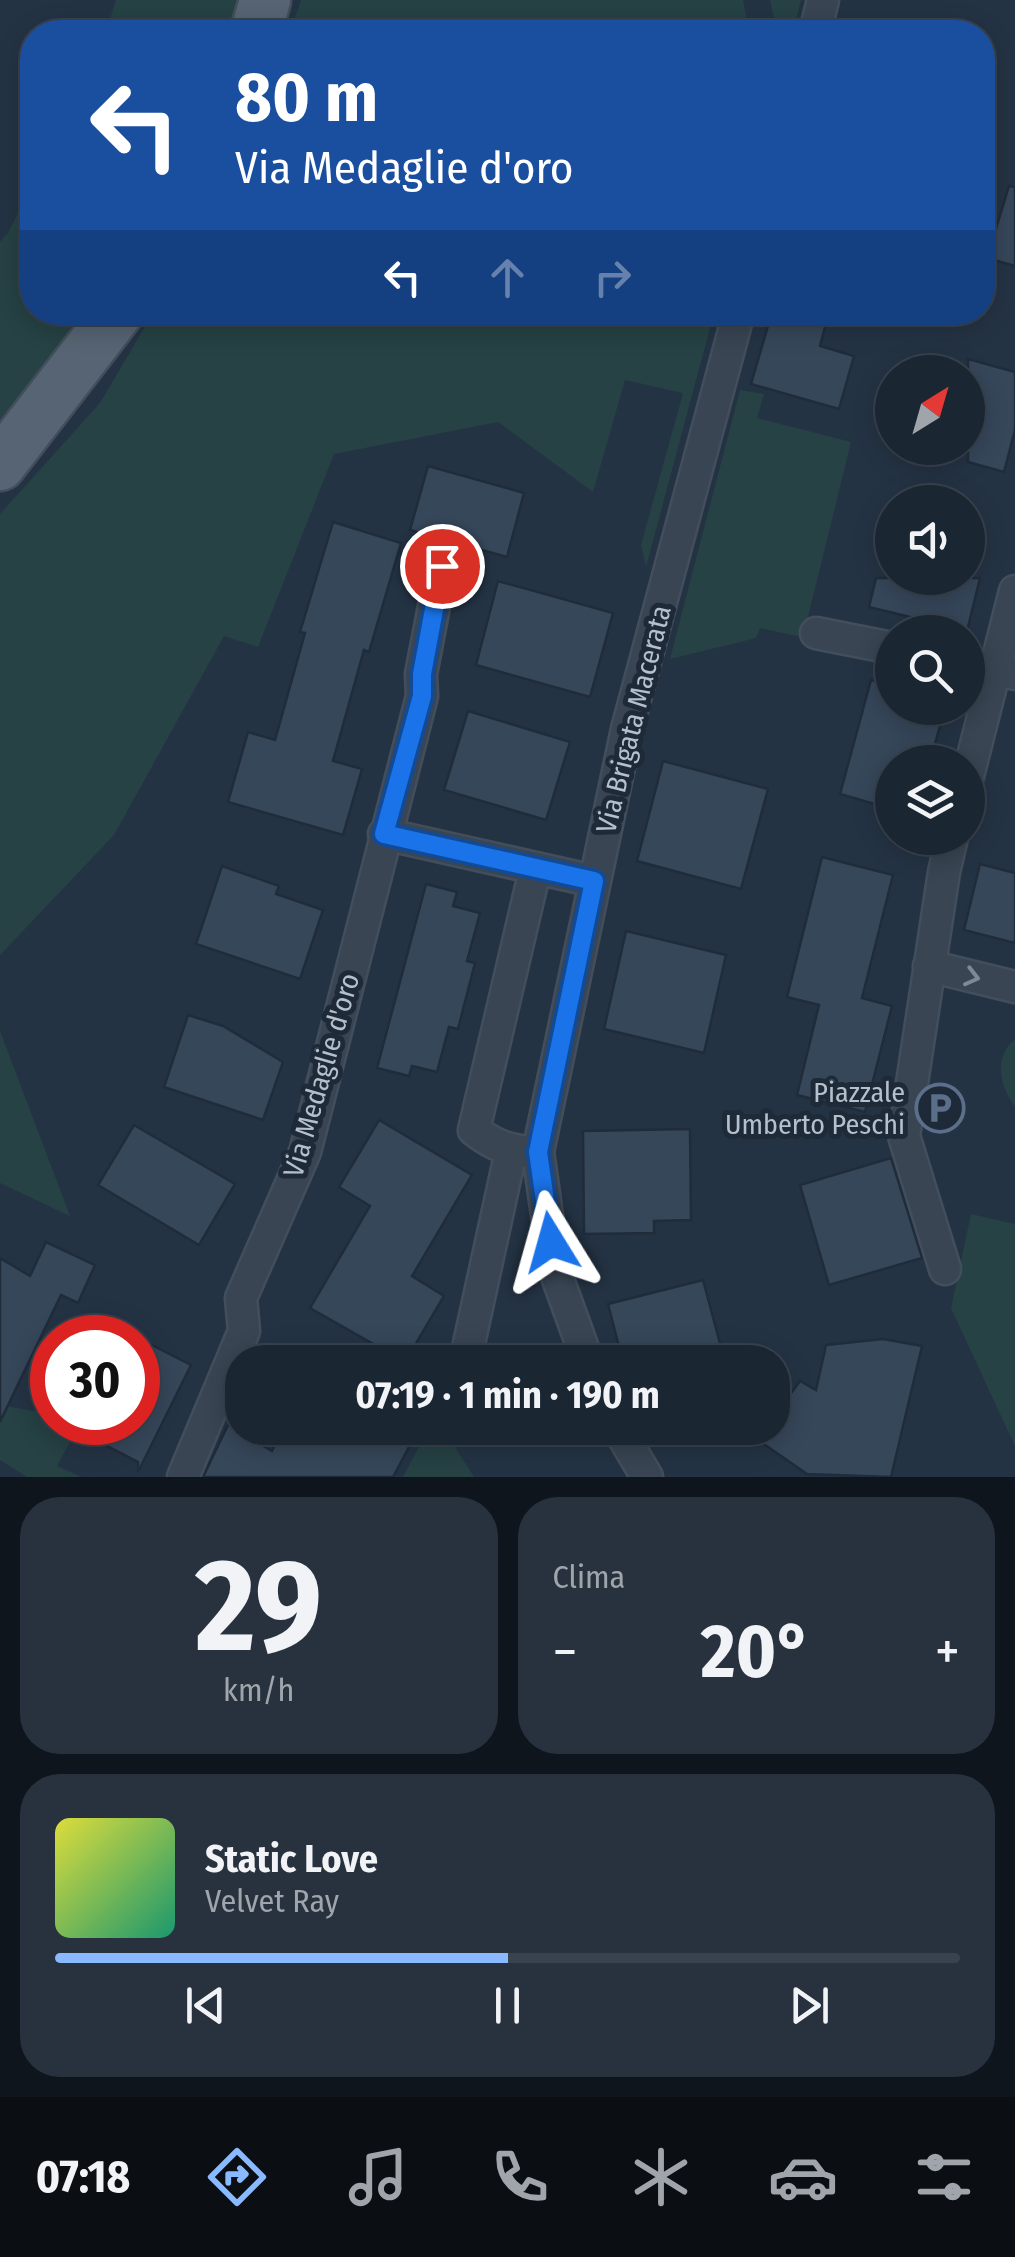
<!DOCTYPE html>
<html lang="it">
<head>
<meta charset="utf-8">
<style>
  body { margin:0; font-family:"Fira Sans Condensed",sans-serif; background:#28323f; color:#f1f3f6; height:100vh; display:flex; flex-direction:column; font-size:38px; white-space:nowrap }
  * { box-sizing:border-box; margin:0 }
  p { font-size:32px; color:#a0a5ac }
  .icon { flex:none; width:55px; height:55px; fill:none; stroke:currentColor; stroke-width:2; stroke-linecap:round; stroke-linejoin:round }
  .map { position:relative; height:1477px; overflow:hidden }
  .sheet { display:flex; flex-direction:column; gap:20px; padding:20px; background:#0f151c; flex:1 }
  .sheet>* { flex:none }
  .hud { position:absolute; left:20px; top:20px; width:975px; height:305px; border-radius:40px; box-shadow:0 5px 25px #0003,0 0 0 2px #39434e; background:#1a4fa0; color:#fff; overflow:hidden }
  .needle { width:65px; rotate:37deg }
  .tools { position:absolute; left:875px; top:355px; display:grid; gap:20px }
  .tools a { display:grid; place-items:center; width:110px; height:110px; border-radius:50%; background:#1b2633; box-shadow:0 5px 25px #0003,0 0 0 2px #39434e; font-size:50px }
  .speed { position:absolute; left:30px; top:1315px; display:flex; gap:20px; font-size:50px; font-weight:700; text-align:center }
  .speed>* { display:grid; place-content:center; width:130px; height:130px; border-radius:50%; background:#1b2633; box-shadow:0 5px 25px #0003,0 0 0 2px #39434e; line-height:1 }
  .speed .limit { border:15px solid #d22; background:#fff; color:#111 }
  .pin { position:absolute; display:grid; place-items:center; width:85px; height:85px; color:#fff; margin:-42px; border:5px solid #fff; border-radius:50%; box-shadow:0 2px 10px #0007 }
  .me { position:absolute; width:110px; margin:-55px; rotate:352deg; stroke-linejoin:round; filter:drop-shadow(0 0 8px #0008) }
  .turn { display:flex; align-items:center; gap:35px; height:210px; padding:0 50px; font-size:45px }
  .turn .icon { width:130px; height:130px; stroke-width:2.5 }
  .turn b { display:block; font-size:70px; line-height:85px }
  .lanes { display:flex; align-items:center; height:95px; padding:0 50px; background:#0003; justify-content:center; gap:50px; direction:ltr }
  .lanes .off { opacity:.35 }
  .big { font-size:75px; font-weight:700; line-height:1.1 }
  .sheet .widget { flex:1; display:flex; flex-direction:column; justify-content:center; gap:15px; min-width:0; padding:0 35px; border-radius:40px; background:#28323f }
  .sheet .dial { align-items:center; gap:0 }
  .dial b { font-size:130px; line-height:1 }
  .song { display:flex; align-items:center; gap:30px }
  .cover { width:120px; height:120px; border-radius:15px; background:linear-gradient(135deg,hsl(60 70% 55%),hsl(160 70% 35%)) }
  .played { height:10px; border-radius:5px; background:linear-gradient(90deg,#89baff 50%,#39434e 50%) }
  .keys { display:flex; justify-content:space-around; direction:ltr }
  .heat { display:flex; justify-content:space-between; align-items:center; font-size:55px; direction:ltr }
  .sheet .tiles { flex:1; display:grid; gap:20px; grid-template-columns:1fr 1fr }
  .widget:last-child { grid-column:span 2 }
  .trip { position:absolute; left:225px; top:1345px; width:565px; height:100px; border-radius:40px; background:#1b2633; box-shadow:0 5px 25px #0003,0 0 0 2px #39434e; font-weight:700; line-height:100px; text-align:center }
  .tab-bar { display:flex; height:160px; justify-content:space-around; align-items:center; background:#0b0f14; color:#a0a5ac }
  .tab-bar .icon { width:70px; height:70px }
  .tab-bar .selected { color:#89baff }
  .tab-bar b { font-size:45px; color:#f1f3f6 }
  .map>svg:first-child { display:block }
  .green { fill:#264244 }
  .building { fill:#36475a; stroke:#202c3a; stroke-width:2.5 }
  .lines { fill:none; stroke-linecap:round; stroke-linejoin:round }
  .street-casing { stroke:#434e5c; stroke-width:35 }
  .primary-casing { stroke:#434e5c; stroke-width:55 }
  .street { stroke:#394553; stroke-width:30 }
  .primary { stroke:#576473; stroke-width:50 }
  .oneway { stroke:#7e8996 }
  .route-casing { stroke:#114b97; stroke-width:25 }
  .route { stroke:#1a73e8; stroke-width:18 }
  .labels { text-anchor:middle; stroke-width:10; stroke-linejoin:round; paint-order:stroke }
  .street-label { font-size:28px; fill:#b6c0cd; stroke:#1e2a38 }
  .poi-label { font-size:28px; fill:#b6c0cd; stroke:#1e2a38; text-anchor:end }
</style>
</head>
<body>
<div class="map">
<svg width="1015" height="1477" viewBox="0 0 1015 1477">
  <rect width="100%" height="100%" fill="#243344"/>
  <!-- green -->
  <g class="green">
    <path d="M 116,0 L 239,0 L 228,32 L 106,32 Z"/>
    <path d="M 301,0 L 743,0 L 749,32 L 290,32 Z"/>
    <path d="M 770,0 L 801,0 L 793,32 L 777,32 Z"/>
    <path d="M 32,184 L 32,312 L 85,313 L 22,405 L 0,430 L 0,242 L 8,233 Z"/>
    <path d="M 153,313 L 714,313 L 646,567 L 641,545 L 683,393 L 625,380 L 593,492 L 498,422 L 334,454 L 258,647 L 224,636 L 114,835 L 0,955 L 0,514 L 100,403 Z"/>
    <path d="M 740,390 L 764,394 L 757,418 L 851,442 L 807,621 L 802,637 L 760,628 L 756,638 L 670,659 Z"/>
    <path d="M 0,1031 L 70,1216 L 0,1183 Z"/>
    <path d="M 1015,1039 L 1015,1107 C 1000,1087 993,1057 1015,1039 Z"/>
    <path d="M 971,1214 L 1015,1224 L 1015,1446 L 951,1308 Z"/>
    <path d="M 52,1389 L 52,1422 L 80,1423 L 57,1466 L 81,1477 L 27,1477 L 0,1460 L 0,1405 L 34,1411 Z"/>
    <path d="M 425,1435 L 448,1436 L 474,1477 L 403,1477 Z"/>
  </g>
  <!-- building -->
  <g class="building">
    <path d="M 1009,186 L 1015,187 L 1015,266 L 987,258 Z"/>
    <path d="M 772,312 L 829,312 L 820,346 L 854,356 L 839,409 L 751,384 Z"/>
    <path d="M 968,359 L 1015,372 L 1015,430 L 1004,472 L 968,462 Z"/>
    <path d="M 428,466 L 524,493 L 507,557 L 410,530 Z"/>
    <path d="M 333,522 L 401,543 L 369,652 L 364,650 L 333,761 L 362,769 L 343,835 L 228,802 L 248,732 L 275,740 L 305,633 L 300,632 Z"/>
    <path d="M 876,578 L 980,578 L 967,631 L 869,607 Z"/>
    <path d="M 498,581 L 613,613 L 590,697 L 476,665 Z"/>
    <path d="M 871,680 L 892,686 L 892,708 L 945,708 L 930,762 L 892,762 L 892,809 L 840,794 Z"/>
    <path d="M 468,711 L 570,742 L 546,820 L 444,790 Z"/>
    <path d="M 663,761 L 768,789 L 741,889 L 637,861 Z"/>
    <path d="M 822,857 L 893,875 L 862,998 L 892,1006 L 865,1112 L 797,1095 L 819,1005 L 787,997 Z"/>
    <path d="M 980,864 L 1015,873 L 1015,943 L 964,930 Z"/>
    <path d="M 222,866 L 279,886 L 276,894 L 323,910 L 300,979 L 196,944 Z"/>
    <path d="M 426,884 L 457,892 L 453,906 L 480,913 L 467,961 L 475,963 L 458,1029 L 449,1027 L 437,1072 L 412,1066 L 409,1076 L 377,1068 Z"/>
    <path d="M 626,931 L 726,955 L 704,1053 L 604,1029 Z"/>
    <path d="M 188,1015 L 223,1026 L 283,1062 L 263,1120 L 164,1087 Z"/>
    <path d="M 379,1120 L 472,1175 L 412,1276 L 444,1296 L 405,1362 L 310,1308 L 370,1206 L 339,1187 Z"/>
    <path d="M 134,1125 L 235,1184 L 199,1245 L 98,1185 Z"/>
    <path d="M 690,1129 L 691,1220 L 654,1221 L 654,1233 L 584,1234 L 583,1131 Z"/>
    <path d="M 891,1158 L 922,1258 L 829,1285 L 800,1185 Z"/>
    <path d="M 46,1242 L 95,1265 L 78,1303 L 61,1295 L 0,1422 L 0,1258 L 30,1276 Z"/>
    <path d="M 703,1280 L 725,1362 L 648,1362 L 646,1357 L 623,1362 L 608,1304 Z"/>
    <path d="M 138,1338 L 191,1365 L 138,1472 L 138,1462 L 61,1422 L 138,1422 Z"/>
    <path d="M 883,1339 L 922,1346 L 891,1477 L 807,1474 L 758,1440 L 766,1428 L 772,1428 L 772,1419 L 800,1381 L 816,1390 L 826,1345 Z"/>
    <path d="M 228,1425 L 272,1451 L 284,1428 L 419,1428 L 393,1477 L 203,1477 Z"/>
  </g>
  <g class="lines">
    <!-- street casing -->
    <g class="street-casing">
      <g id="street">
        <path d="M 815,32 L 823,0"/>
        <path d="M 816,633 L 892,648"/>
        <path d="M 968,664 L 1015,674"/>
        <path d="M 968,776 L 1015,591"/>
        <path d="M 384,834 L 594,881"/>
        <path d="M 535,870 L 474,1130 C 494,1146 512,1152 538,1152"/>
        <path d="M 929,966 L 1015,987"/>
        <path d="M 945,1269 L 904,1136 L 944,872 L 952,838"/>
        <path d="M 465,1362 L 511,1151"/>
        <path d="M 588,1362 L 555,1271 L 538,1152 L 627,729 L 739,312"/>
        <path d="M 618,1428 L 647,1477"/>
        <path d="M 183,1477 L 244,1331 L 241,1298 L 305,1152 L 422,696 L 421,674 L 442,565"/>
      </g>
    </g>
    <!-- primary casing -->
    <g class="primary-casing">
      <g id="primary">
        <path d="M 256,32 L 265,0"/>
        <path d="M 0,465 L 118,312"/>
      </g>
    </g>
    <!-- street -->
    <use href="#street" class="street"/>
    <!-- primary -->
    <use href="#primary" class="primary"/>
  </g>
  <!-- one-way arrows -->
  <defs><path id="oneway-chevron" d="M-2-3.5L2.5 0L-2 3.5" fill="none" stroke-width="1.6" stroke-linecap="round" stroke-linejoin="round" transform="scale(2.5)"/></defs>
  <use class="oneway" href="#oneway-chevron" transform="translate(972 977) rotate(14)"/>
  <g class="lines">
    <!-- route casing -->
    <g class="route-casing">
      <path id="route" d="M 442,566 L 422,674 L 422,696 L 384,834 L 594,881 L 538,1152 L 551,1242"/>
    </g>
    <!-- route -->
    <use href="#route" class="route"/>
  </g>
  <!-- icons -->
  <defs>
    <g id="parking-ring" transform="scale(2.5)"><circle r="9.5" fill="#1e2a38" stroke="#5c6f8a" stroke-width="1.5"/><path d="M-3.5-5.5H1a3.5 3.5 0 0 1 0 7H-1V5.5H-3.5ZM-1-3.4V-.6H.8a1.4 1.4 0 0 0 0-2.8Z" fill="#5c6f8a"/></g>
  </defs>
  <g fill-rule="evenodd">
    <use href="#parking-ring" x="940" y="1108"/>
  </g>
  <g class="labels">
    <!-- street labels -->
    <g class="street-label">
      <text transform="translate(633 719) rotate(-76)" y="10">Via Brigata Macerata</text>
      <text transform="translate(321 1075) rotate(-74)" y="10">Via Medaglie d'oro</text>
    </g>
    <!-- poi labels -->
    <g class="poi-label">
      <text x="905" y="1102">Piazzale<tspan x="905" dy="32">Umberto Peschi</tspan></text>
    </g>
  </g>
</svg>
<div class="tools">
<a><svg class="needle" viewBox="-14 -14 28 28"><path d="M0-13l5 13h-10z" fill="#e53935"/><path d="M0 13l5-13h-10z" fill="#a0a5ac"/></svg></a>
<a><svg class="icon" aria-label="sound" viewBox="0 0 24 24"><path d="M4 9h4l5-4v14l-5-4H4zM17 9q2 3 0 6"/></svg></a>
<a><svg class="icon" aria-label="search" viewBox="0 0 24 24"><circle cx="10" cy="10" r="6"/><path d="M15 15l6 6"/></svg></a>
<a><svg class="icon" aria-label="layers" viewBox="0 0 24 24"><path d="M12 4l9 5-9 5-9-5zM3 14l9 5 9-5"/></svg></a>
</div>
<div class="speed"><div class="limit">30</div></div>
<div class="pin" style="left:442px;top:566px;background:#d93025"><svg class="icon" aria-label="arrive" viewBox="0 0 24 24"><path d="M6 21V4h12l-3 4 3 4H6"/></svg></div>
<svg class="me" style="left:551px;top:1242px" viewBox="-20 -20 40 40"><path d="M0-17L14 15 0 8-14 15z" fill="#1a73e8" stroke="#fff" stroke-width="4"/></svg>
<div class="trip">07:19 · 1 min · 190 m</div>
<div class="hud">
<div class="turn"><svg class="icon" aria-label="left" viewBox="0 0 24 24"><path d="M17 20v-9H6M10 6l-5 5 5 5"/></svg><div><b>80 m</b>Via Medaglie d'oro</div></div>
<div class="lanes"><svg class="icon" aria-label="left" viewBox="0 0 24 24"><path d="M17 20v-9H6M10 6l-5 5 5 5"/></svg><svg class="icon off" aria-label="ahead" viewBox="0 0 24 24"><path d="M12 20V5M6 11l6-6 6 6"/></svg><svg class="icon off" aria-label="right" viewBox="0 0 24 24"><path d="M7 20v-9h11M14 6l5 5-5 5"/></svg></div>
</div>
</div>
<section class="sheet">
<div class="tiles">
<div class="widget dial"><b>29</b><p>km/h</p></div>
<div class="widget"><p>Clima</p>
<div class="heat"><a>−</a><b class="big">20°</b><a>+</a></div>
</div>
<div class="widget">
<div class="song"><i class="cover"></i><div><b>Static Love</b><p>Velvet Ray</p></div></div>
<div class="played"></div>
<div class="keys"><svg class="icon" aria-label="previous" viewBox="0 0 24 24"><path d="M18 5L8 12l10 7zM5 5v14"/></svg><svg class="icon" aria-label="pause" viewBox="0 0 24 24"><path d="M8 5v14M16 5v14"/></svg><svg class="icon" aria-label="next" viewBox="0 0 24 24"><path d="M6 5l10 7-10 7zM19 5v14"/></svg></div>
</div>
</div>
</section>
<nav class="tab-bar">
<b>07:18</b>
<svg class="icon selected" aria-label="directions" viewBox="0 0 24 24"><path d="M12 3l9 9-9 9-9-9zM9 14v-3h6M13 9l2 2-2 2"/></svg>
<svg class="icon" aria-label="music" viewBox="0 0 24 24"><path d="M9 18V5l10-2v13"/><circle cx="6" cy="18" r="3"/><circle cx="16" cy="16" r="3"/></svg>
<svg class="icon" aria-label="phone" viewBox="0 0 24 24"><path d="M5 4h4l2 5-3 2q2 4 5 5l2-3 5 2v4C11 20 4 13 5 4z"/></svg>
<svg class="icon" aria-label="climate" viewBox="0 0 24 24"><path d="M12 3v18M4 7l16 10M4 17L20 7"/></svg>
<svg class="icon" aria-label="car" viewBox="0 0 24 24"><path d="M5 17H2v-5l4-1 3-4h7l3 4 3 1v5h-3M9 17h6M6 11h13"/><circle cx="7" cy="17" r="2"/><circle cx="17" cy="17" r="2"/></svg>
<svg class="icon" aria-label="filters" viewBox="0 0 24 24"><path d="M4 7h16M4 17h16"/><circle cx="9" cy="7" r="2"/><circle cx="15" cy="17" r="2"/></svg>
</nav>
</body>
</html>
